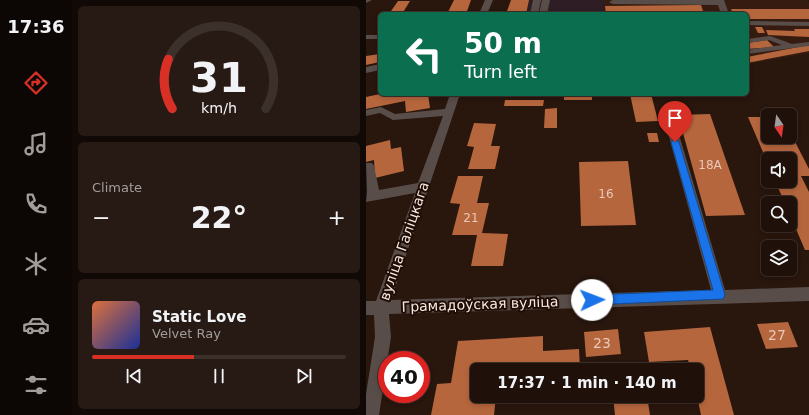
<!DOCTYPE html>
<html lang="en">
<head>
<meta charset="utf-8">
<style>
  body { margin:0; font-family:"DejaVu Sans",sans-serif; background:#271913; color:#f1f3f6; height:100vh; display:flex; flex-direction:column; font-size:15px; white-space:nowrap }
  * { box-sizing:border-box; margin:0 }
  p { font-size:13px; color:#a19d9c }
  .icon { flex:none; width:22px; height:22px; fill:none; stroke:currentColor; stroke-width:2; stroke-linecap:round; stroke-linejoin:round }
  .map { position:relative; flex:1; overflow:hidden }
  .side { display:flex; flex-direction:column; gap:6px; padding:6px; background:#110906; width:294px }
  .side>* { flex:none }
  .hud { position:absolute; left:12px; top:12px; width:371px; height:84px; border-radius:6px; box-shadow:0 2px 6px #0003,0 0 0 1px #3c302b; background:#0b6e4f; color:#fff; overflow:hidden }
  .needle { width:26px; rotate:167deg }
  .tools { position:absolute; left:395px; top:108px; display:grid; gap:8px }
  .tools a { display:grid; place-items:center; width:36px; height:36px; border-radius:6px; background:#1f100a; box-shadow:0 2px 6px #0003,0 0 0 1px #3c302b; font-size:20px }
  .speed { position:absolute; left:12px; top:351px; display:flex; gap:8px; font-size:20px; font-weight:700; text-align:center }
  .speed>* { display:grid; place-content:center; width:52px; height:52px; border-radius:50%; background:#1f100a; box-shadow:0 2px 6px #0003,0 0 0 1px #3c302b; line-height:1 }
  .speed .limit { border:6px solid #d22; background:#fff; color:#111 }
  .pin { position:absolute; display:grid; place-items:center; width:34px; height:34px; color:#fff; margin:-41px -17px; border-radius:50% 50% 50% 0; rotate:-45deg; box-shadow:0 0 4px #0007 }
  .pin .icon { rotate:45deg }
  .me { position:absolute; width:44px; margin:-22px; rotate:88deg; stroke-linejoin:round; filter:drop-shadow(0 0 3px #0008) }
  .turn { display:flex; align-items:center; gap:14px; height:84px; padding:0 20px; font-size:18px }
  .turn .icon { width:52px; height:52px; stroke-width:2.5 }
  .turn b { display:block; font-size:28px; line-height:34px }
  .big { font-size:30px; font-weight:700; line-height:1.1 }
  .side .tile { flex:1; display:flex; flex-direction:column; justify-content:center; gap:6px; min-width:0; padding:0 14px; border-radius:6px; background:#271913 }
  .side .dial { align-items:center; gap:0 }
  .dial svg { height:104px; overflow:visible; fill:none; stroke:#3c302b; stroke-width:7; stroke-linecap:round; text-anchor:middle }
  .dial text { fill:#f1f3f6; stroke:none }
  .song { display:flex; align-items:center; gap:12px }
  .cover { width:48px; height:48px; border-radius:6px; background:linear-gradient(135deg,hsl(20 70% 55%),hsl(230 70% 35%)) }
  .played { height:4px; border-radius:2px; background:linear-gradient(90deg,#d93025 40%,#3c302b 40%) }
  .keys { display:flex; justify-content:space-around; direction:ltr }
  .heat { display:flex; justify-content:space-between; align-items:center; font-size:22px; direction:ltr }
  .trip { position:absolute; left:104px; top:363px; width:234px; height:40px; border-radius:6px; background:#1f100a; box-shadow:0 2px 6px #0003,0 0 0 1px #3c302b; font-weight:700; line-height:40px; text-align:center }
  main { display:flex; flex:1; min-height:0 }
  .menu { display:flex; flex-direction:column; width:72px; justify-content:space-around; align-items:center; background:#0c0604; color:#a19d9c }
  .menu .icon { width:28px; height:28px }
  .menu .selected { color:#d93025 }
  .menu b { font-size:18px; color:#f1f3f6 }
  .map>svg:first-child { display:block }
  .built { fill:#361c10 }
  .education { fill:#2e1d24 }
  .building { fill:#b6663d }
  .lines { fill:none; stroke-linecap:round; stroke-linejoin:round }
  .minor { fill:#584d49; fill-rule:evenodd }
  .route { fill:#1a73e8; stroke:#114b97 }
  .labels { text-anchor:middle; stroke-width:4; stroke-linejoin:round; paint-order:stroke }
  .number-label { font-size:12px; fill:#e8c9ba }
  .street-label { font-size:14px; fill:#f8eae3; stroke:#1f0d05 }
  .near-number-label { font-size:14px; fill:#e8c9ba }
</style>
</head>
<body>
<main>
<nav class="menu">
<b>17:36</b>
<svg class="icon selected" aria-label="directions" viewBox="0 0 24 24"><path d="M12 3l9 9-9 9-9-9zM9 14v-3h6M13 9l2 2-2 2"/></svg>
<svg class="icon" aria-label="music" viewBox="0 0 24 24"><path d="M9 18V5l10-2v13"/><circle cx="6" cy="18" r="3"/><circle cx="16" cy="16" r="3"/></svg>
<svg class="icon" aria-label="phone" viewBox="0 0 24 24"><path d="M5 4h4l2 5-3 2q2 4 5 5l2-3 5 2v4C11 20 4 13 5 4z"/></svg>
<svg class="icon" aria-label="climate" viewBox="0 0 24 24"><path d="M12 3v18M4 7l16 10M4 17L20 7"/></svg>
<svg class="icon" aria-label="car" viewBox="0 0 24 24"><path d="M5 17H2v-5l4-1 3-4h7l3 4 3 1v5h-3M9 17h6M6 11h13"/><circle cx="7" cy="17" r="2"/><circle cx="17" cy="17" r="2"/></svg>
<svg class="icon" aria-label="filters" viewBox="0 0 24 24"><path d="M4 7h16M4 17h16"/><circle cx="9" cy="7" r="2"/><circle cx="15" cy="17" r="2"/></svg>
</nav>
<section class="side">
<div class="tile dial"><svg viewBox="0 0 100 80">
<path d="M14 69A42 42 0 1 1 86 69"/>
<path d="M14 69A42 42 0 0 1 11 31" stroke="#d93025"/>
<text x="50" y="56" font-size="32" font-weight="700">31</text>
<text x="50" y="72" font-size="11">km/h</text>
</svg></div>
<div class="tile"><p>Climate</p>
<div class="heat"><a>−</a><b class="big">22°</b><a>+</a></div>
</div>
<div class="tile">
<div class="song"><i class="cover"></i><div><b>Static Love</b><p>Velvet Ray</p></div></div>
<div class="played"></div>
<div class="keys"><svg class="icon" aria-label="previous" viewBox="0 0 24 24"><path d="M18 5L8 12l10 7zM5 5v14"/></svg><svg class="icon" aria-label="pause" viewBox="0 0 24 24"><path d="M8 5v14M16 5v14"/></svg><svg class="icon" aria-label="next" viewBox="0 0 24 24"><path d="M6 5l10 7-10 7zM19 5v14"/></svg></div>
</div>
</section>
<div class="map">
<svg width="443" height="415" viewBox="0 0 443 415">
  <rect width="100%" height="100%" fill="#29160d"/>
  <!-- built -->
  <path class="built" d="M 238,0 L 441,0 L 443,3 L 443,53 L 381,64 L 381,14 L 238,14 Z"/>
  <!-- education -->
  <path class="education" d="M 145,0 L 238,0 L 238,14 L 140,14 Z"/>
  <!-- building -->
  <g class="building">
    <path d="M 88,0 L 105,0 L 100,14 L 81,14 Z"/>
    <path d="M 145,0 L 163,0 L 160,14 L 140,14 Z"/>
    <path d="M 32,1 L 44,1 L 36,14 L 23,14 Z"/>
    <path d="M 335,5 L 338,14 L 240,14 L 239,6 Z"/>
    <path d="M 365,9 L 443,9 L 443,19 L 381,19 L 381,14 L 367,14 Z"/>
    <path d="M 389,27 L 396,27 L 399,33 L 392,33 Z"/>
    <path d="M 428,29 L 443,29 L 443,37 L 402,35 L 400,30 L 429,31 Z"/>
    <path d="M 401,40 L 408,47 L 381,49 L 381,43 Z"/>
    <path d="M 443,45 L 443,51 L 381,63 L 381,57 Z"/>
    <path d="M 14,54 L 14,62 L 0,65 L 0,56 Z"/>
    <path d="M 14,94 L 62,94 L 64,108 L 40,112 L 39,101 L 0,109 L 0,97 Z"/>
    <rect x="198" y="94" width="28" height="6"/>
    <path d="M 264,94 L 285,94 L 292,121 L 270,122 Z"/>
    <path d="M 139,100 L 178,100 L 177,106 L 138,106 Z"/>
    <path d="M 191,108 L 191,128 L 178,128 L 179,109 Z"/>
    <path d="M 344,114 L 379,215 L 340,216 L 312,115 Z"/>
    <path d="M 382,117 L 402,117 L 402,137 L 424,137 L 424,132 L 443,169 L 443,176 L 435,176 L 443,192 L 443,250 L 439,250 L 424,215 L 424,203 L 419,203 L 409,181 L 424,181 L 424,159 L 402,159 L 402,164 Z"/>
    <path d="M 108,123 L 130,124 L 125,146 L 134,146 L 129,169 L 102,169 L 108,147 L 101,146 Z"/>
    <path d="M 281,133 L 291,133 L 293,142 L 283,142 Z"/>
    <path d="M 24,140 L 25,149 L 35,147 L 38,171 L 9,178 L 8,160 L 0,162 L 0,146 Z"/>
    <path d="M 262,161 L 270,225 L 215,226 L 213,162 Z"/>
    <path d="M 92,176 L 117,176 L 111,203 L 123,203 L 116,233 L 142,234 L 137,266 L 105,266 L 111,235 L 86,235 L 94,204 L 84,203 Z"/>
    <path d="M 422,322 L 432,347 L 400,349 L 391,324 Z"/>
    <path d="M 344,327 L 368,415 L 335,415 L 331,396 L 331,370 L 325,370 L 322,360 L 283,362 L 278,332 Z"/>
    <path d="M 252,329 L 255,354 L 220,357 L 218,332 Z"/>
    <path d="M 177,336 L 177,351 L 213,349 L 214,370 L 111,370 L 111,396 L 130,396 L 128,415 L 65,415 L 71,384 L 85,383 L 92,341 Z"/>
    <path d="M 247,396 L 281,396 L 284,415 L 249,415 Z"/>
  </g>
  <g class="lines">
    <!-- minor -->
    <g class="minor">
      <path d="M 0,0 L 6,0 L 0,3 Z"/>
      <path d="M 119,0 L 127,0 L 121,14 L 113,14 Z"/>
      <path d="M 167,0 L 175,0 L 172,14 L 164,14 Z"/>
      <path d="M 176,0 L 184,0 L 181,14 L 173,14 Z"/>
      <path d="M 247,0 L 358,0 L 363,14 L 355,14 L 352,5 L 247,4 L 243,2 Z"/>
      <path d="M 381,21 L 443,22 L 443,26 L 381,25 Z"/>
      <rect x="0" y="35" width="14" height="4"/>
      <path d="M 404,36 L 426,44 L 443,42 L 443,46 L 381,54 L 381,50 L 416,45 L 403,40 L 381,43 L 381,39 Z"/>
      <path d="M 14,64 L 14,70 L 0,73 L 0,67 Z"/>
      <path d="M 84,94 L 94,94 L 25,300 L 345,290 L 296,111 L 301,108 L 306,111 L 359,290 L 443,287 L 443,301 L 23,314 L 25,337 L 13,415 L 0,415 L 0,394 L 9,337 L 8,315 L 0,315 L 0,301 L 10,301 L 49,193 L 0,202 L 1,192 L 0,163 L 6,163 L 8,166 L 13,190 L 52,183 L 77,116 L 27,120 L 14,113 L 0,116 L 0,110 L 15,107 L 29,114 L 79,109 Z"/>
    </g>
  </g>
  <!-- route -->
  <path class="route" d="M 309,139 L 313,142 L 359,295 L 357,299 L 226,305 L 222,304 L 221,300 L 222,296 L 226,295 L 347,290 L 305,142 Z"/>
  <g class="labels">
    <!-- number labels -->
    <g class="number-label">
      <text x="344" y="169">18А</text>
      <text x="240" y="198">16</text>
      <text x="105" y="222">21</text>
    </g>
    <!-- street labels -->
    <g class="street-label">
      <text transform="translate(38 241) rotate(-71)" y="5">вуліца Галіцкага</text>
      <text transform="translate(114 304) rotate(-2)" y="5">Грамадоўская вуліца</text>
    </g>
    <!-- near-number labels -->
    <g class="near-number-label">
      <text x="411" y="340">27</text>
      <text x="236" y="348">23</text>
    </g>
  </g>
</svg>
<div class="tools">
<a><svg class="needle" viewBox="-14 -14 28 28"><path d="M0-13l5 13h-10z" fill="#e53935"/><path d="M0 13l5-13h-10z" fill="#a19d9c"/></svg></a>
<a><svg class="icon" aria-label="sound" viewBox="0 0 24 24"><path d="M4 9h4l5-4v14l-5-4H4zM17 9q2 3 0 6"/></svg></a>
<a><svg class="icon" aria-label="search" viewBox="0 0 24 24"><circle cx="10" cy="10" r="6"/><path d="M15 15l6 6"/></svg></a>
<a><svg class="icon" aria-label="layers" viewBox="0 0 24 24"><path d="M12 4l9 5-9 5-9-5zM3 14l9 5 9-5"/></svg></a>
</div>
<div class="speed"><div class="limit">40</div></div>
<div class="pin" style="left:309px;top:142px;background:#d93025"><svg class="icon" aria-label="arrive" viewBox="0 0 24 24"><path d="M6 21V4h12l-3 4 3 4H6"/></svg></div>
<svg class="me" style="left:226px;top:300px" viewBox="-20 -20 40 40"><circle r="19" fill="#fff"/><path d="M0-13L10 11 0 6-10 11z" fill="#1a73e8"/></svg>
<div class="trip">17:37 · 1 min · 140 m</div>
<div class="hud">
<div class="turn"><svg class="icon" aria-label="left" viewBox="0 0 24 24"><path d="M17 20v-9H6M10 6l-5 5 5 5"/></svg><div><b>50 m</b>Turn left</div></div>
</div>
</div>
</main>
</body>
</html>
